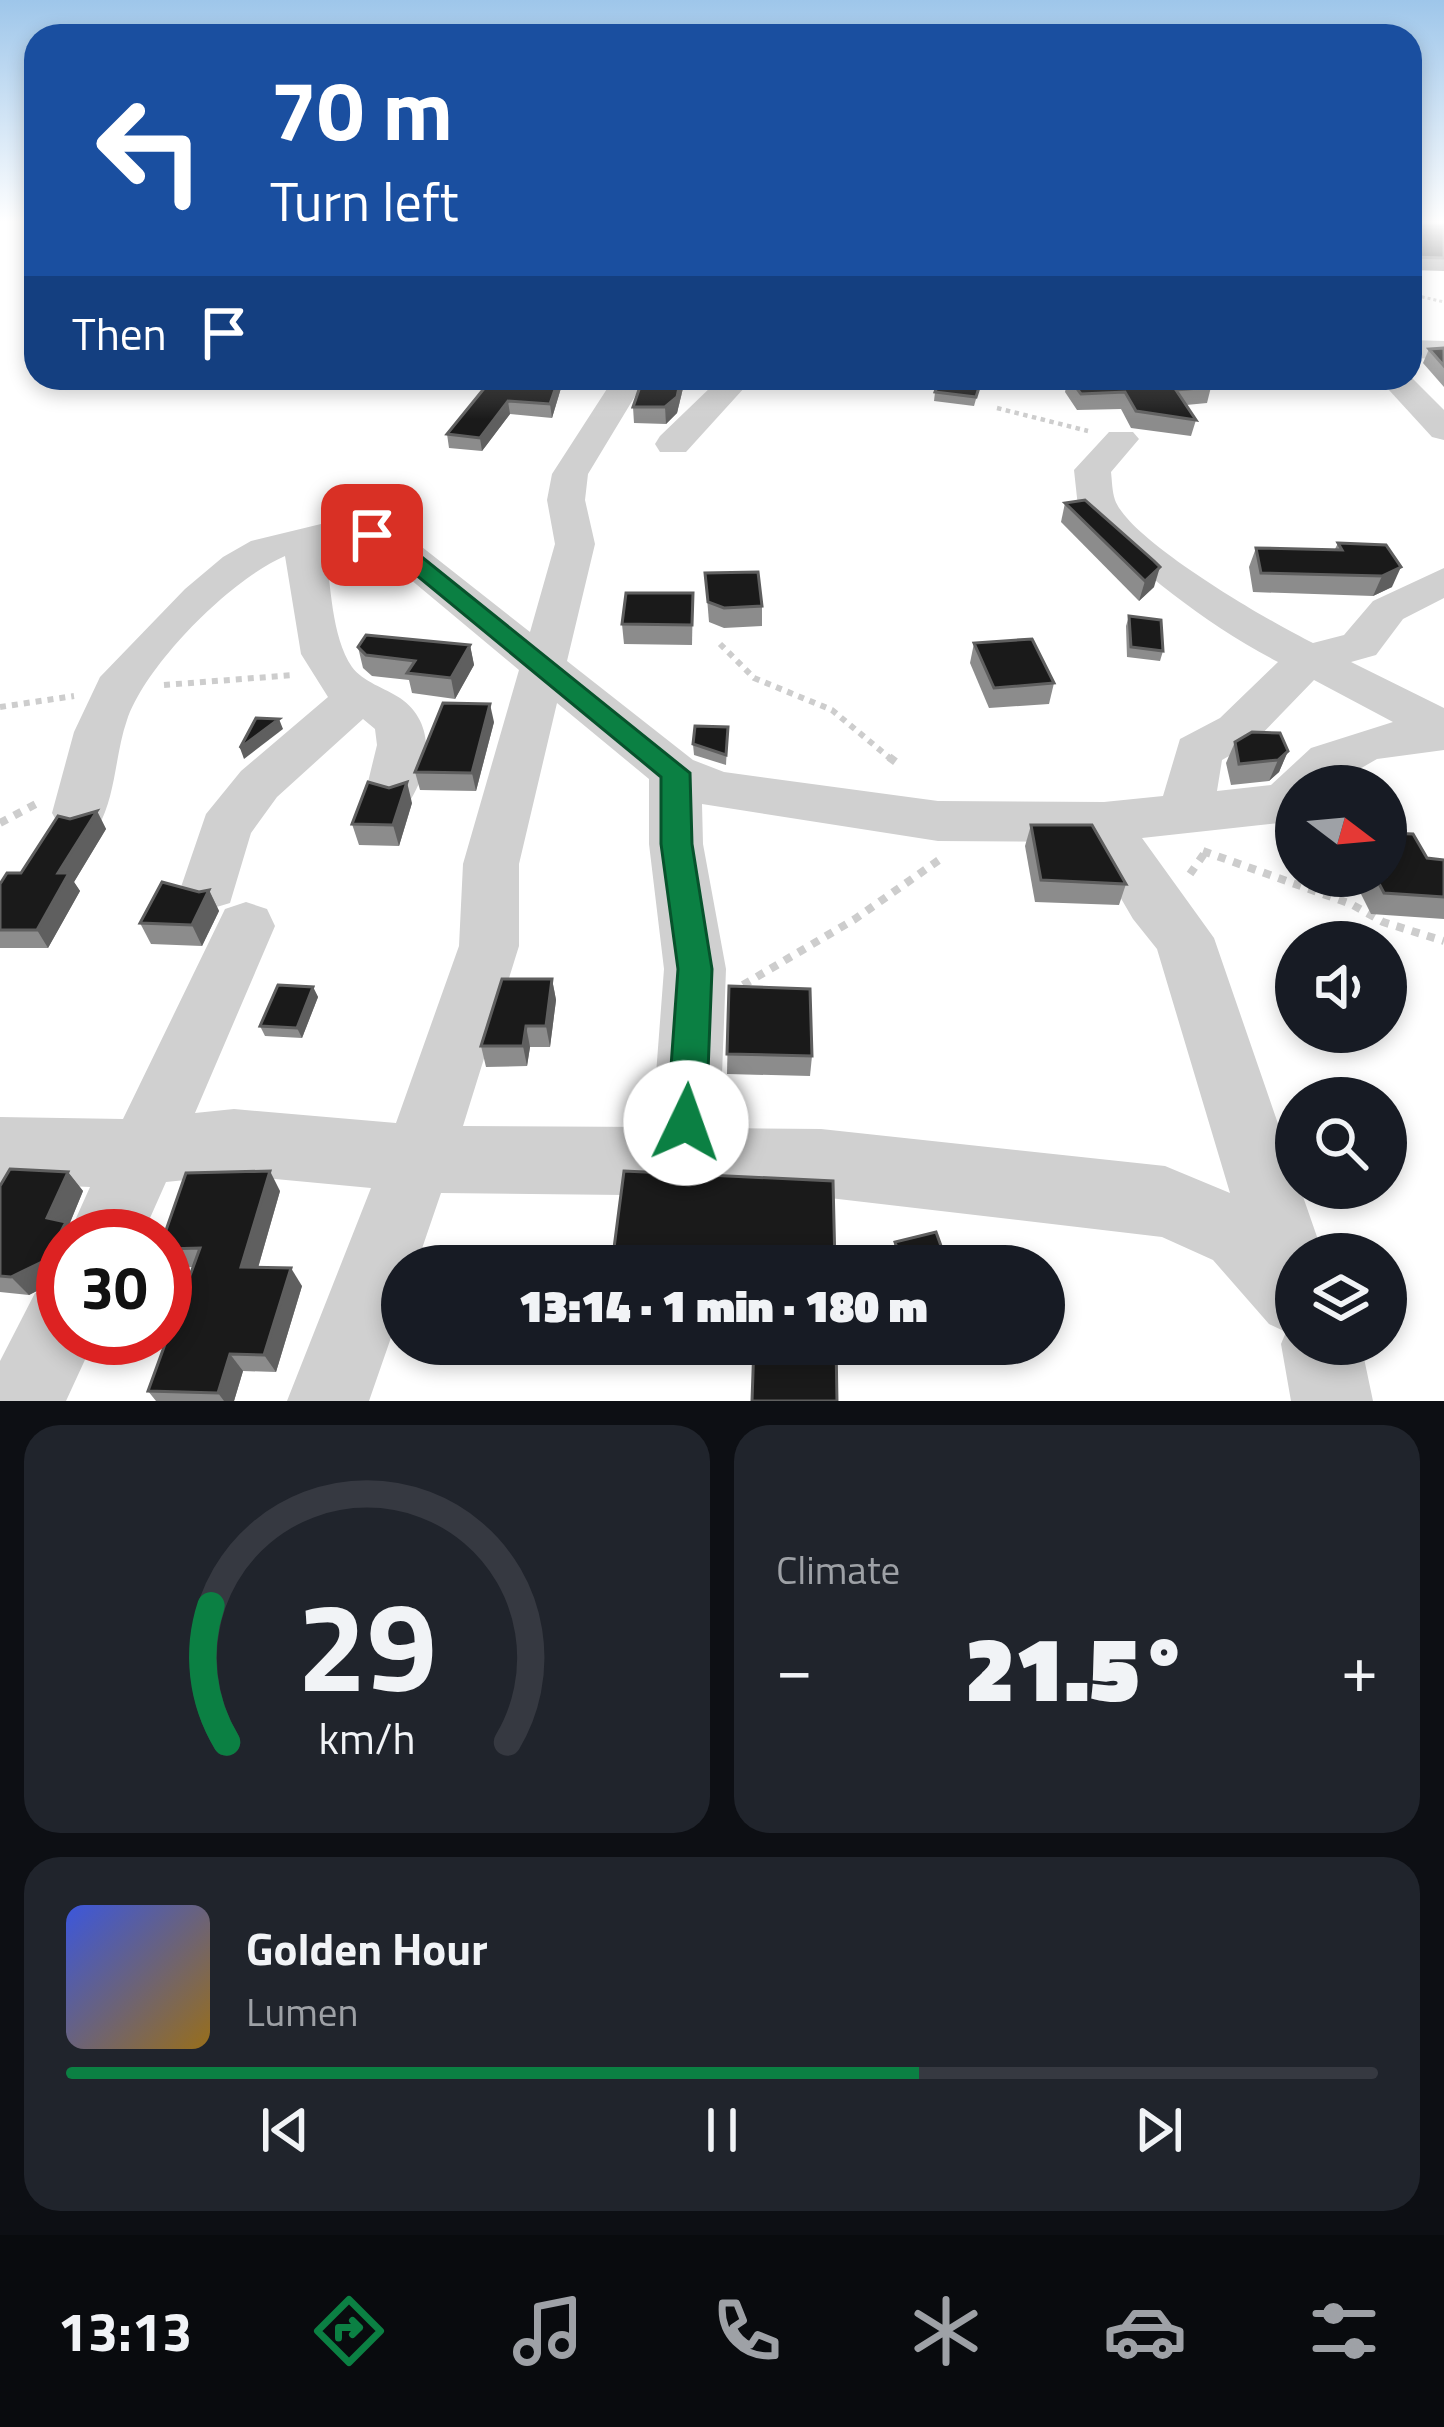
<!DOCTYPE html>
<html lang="en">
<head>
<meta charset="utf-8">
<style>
  body { margin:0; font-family:"Titillium Web",sans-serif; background:#20242c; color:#f1f3f6; height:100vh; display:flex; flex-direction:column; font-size:45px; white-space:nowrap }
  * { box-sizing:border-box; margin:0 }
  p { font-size:39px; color:#9ea1a6 }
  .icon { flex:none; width:66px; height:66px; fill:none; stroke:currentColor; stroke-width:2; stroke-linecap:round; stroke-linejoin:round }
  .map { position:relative; height:1401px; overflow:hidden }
  .details { display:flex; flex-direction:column; gap:24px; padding:24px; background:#0d0f14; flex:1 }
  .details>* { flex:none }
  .guide { position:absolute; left:24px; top:24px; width:1398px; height:366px; border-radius:36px; box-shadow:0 6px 18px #0003; background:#1a4fa0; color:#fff; overflow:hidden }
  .needle { width:78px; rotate:106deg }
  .buttons { position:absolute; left:1275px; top:765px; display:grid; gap:24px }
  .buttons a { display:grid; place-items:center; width:132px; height:132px; border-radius:50%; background:#171b24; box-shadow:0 6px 18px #0003; font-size:60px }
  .speed { position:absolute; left:36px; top:1209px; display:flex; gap:24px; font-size:60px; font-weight:700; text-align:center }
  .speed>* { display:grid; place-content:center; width:156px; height:156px; border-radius:50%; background:#171b24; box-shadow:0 6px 18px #0003; line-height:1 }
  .speed .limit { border:18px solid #d22; background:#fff; color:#111 }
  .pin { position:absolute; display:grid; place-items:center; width:102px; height:102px; color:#fff; margin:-51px; border-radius:24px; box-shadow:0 6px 18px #0006 }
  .me { position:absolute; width:132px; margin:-66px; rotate:3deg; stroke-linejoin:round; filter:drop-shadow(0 0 9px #0008) }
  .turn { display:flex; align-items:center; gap:42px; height:252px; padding:0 48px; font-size:54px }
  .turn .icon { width:156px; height:156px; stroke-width:2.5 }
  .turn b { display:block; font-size:84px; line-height:102px }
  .then { display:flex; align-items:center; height:114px; padding:0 48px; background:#0003; gap:24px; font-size:45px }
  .big { font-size:90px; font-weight:800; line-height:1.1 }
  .details .card { flex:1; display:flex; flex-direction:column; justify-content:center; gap:18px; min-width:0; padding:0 42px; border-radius:36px; background:#20242c }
  .details .dial { align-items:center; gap:0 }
  .dial svg { height:312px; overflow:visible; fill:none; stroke:#363941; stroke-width:7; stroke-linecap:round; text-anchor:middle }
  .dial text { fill:#f1f3f6; stroke:none }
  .song { display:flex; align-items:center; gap:36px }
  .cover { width:144px; height:144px; border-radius:18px; background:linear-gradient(135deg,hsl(230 70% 55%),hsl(40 70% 35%)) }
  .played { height:12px; border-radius:6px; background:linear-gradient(90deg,#0b8043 65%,#363941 65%) }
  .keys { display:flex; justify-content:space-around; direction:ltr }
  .heat { display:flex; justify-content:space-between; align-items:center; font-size:66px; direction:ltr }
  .details .tiles { flex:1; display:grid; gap:24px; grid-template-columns:1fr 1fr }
  .card:last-child { grid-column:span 2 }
  .trip { position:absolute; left:381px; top:1245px; width:684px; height:120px; border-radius:60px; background:#171b24; box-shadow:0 6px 18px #0003; font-weight:800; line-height:120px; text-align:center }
  .tabs { display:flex; height:192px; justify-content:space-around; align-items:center; background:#090b0e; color:#9ea1a6 }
  .tabs .icon { width:84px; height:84px }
  .tabs .on { color:#0b8043 }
  .tabs b { font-size:54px; color:#f1f3f6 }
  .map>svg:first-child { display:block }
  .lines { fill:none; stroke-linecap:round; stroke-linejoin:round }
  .path-far3 { stroke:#cdcdcd; stroke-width:3; stroke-dasharray:3 3; stroke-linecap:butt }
  .path-far2 { stroke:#cdcdcd; stroke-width:4.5; stroke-dasharray:4.5 4.5; stroke-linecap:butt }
  .path-far1 { stroke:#cdcdcd; stroke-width:6; stroke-dasharray:6 6; stroke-linecap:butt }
  .path { stroke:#cdcdcd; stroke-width:8; stroke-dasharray:8 8; stroke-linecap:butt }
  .minor { fill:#d0d0d0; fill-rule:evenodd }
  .wall { fill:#8c8c8c }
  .shaded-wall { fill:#5f5f5f }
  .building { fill:#1a1a1a; stroke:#5f5f5f; stroke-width:3 }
  .route { fill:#0b8043; stroke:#07532c; stroke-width:3 }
</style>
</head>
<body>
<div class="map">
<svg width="1444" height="1401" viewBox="0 0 1444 1401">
  <rect width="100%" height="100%" fill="#fff"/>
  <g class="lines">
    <!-- path-far3 -->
    <path class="path-far3" d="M 1410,294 L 1444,302"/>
    <!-- path-far2 -->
    <path class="path-far2" d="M 997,408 L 1088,431"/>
    <!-- path-far1 -->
    <g class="path-far1">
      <path d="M 720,644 L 754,678 L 832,710 L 892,760"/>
      <path d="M 164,685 L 294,675"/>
      <path d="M 0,707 L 74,696"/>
    </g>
    <!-- path -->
    <g class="path">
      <path d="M 889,757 L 901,766"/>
      <path d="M 0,823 L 36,804"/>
      <path d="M 1203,851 L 1351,904 L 1383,922 L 1444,941"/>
      <path d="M 1190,874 L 1206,851"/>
      <path d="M 743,985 L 855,919 L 939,860"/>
    </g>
    <!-- minor -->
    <g class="minor">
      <path d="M 1410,340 L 1444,341 L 1444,359 L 1410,358 Z"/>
      <path d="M 1410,376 L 1444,410 L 1444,440 L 1432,437 L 1378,378 Z"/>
      <path d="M 614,378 L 646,378 L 588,474 L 585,500 L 595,544 L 567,661 L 693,760 L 724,772 L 938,801 L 1104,802 L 1163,796 L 1180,739 L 1220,718 L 1278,662 C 1204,623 1143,574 1083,515 L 1078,507 L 1074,470 L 1109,432 L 1133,432 L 1139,439 L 1111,472 C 1112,480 1112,491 1115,500 C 1130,541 1270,622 1313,643 L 1344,635 L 1373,601 L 1444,568 L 1444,598 L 1403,619 L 1376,655 L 1351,662 L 1444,708 L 1444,750 L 1377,759 L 1330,786 L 1296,786 L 1296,819 L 1287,822 L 1142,838 L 1214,938 L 1296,1176 L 1296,1188 L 1300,1188 L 1323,1254 L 1296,1254 L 1296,1344 L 1361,1344 L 1373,1401 L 1291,1401 L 1281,1344 L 1286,1332 L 1269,1324 L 1213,1260 L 1162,1237 L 821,1197 L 441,1193 L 416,1266 L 402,1266 L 402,1306 L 369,1401 L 287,1401 L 371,1188 L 234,1175 L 166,1182 L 142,1236 L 68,1236 L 90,1187 L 0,1183 L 0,1117 L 123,1119 L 225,909 L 246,902 L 267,909 L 275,926 L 195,1113 L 234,1109 L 396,1123 L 459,946 L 463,864 L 519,670 L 380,554 L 325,547 C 331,583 331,636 352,667 C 363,682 385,688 400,698 C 435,722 431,766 411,799 L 393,805 L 375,799 L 367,786 L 377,745 L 375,729 L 363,719 L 277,797 L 251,833 L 230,903 L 210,909 L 190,903 L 181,887 L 206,814 L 241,771 L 328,697 L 301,654 L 285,556 C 231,579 146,664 127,720 C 115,754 116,796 98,827 L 79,833 L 60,827 L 52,813 L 74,732 L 100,677 L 185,589 L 223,557 L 251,541 L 321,524 L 392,531 L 408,536 L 530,632 L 555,544 L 547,500 L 552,474 ZM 1314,680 L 1393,722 L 1311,748 L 1271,785 L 1217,791 L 1222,760 L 1254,742 ZM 557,703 L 649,779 L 649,844 L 664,969 L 652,1127 L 463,1126 L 519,946 L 519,864 ZM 702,804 L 938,841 L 1088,842 L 1133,919 L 1157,949 L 1230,1193 L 1165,1166 L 821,1129 L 720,1128 L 726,969 L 703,844 Z"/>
      <path d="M 713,378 L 745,378 L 745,387 L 686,452 L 660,452 L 655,444 L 660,436 L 713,385 Z"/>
      <path d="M 976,378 L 1162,378 L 1146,388 L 992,388 Z"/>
      <path d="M 63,1282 L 63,1338 L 95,1338 L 66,1401 L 0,1401 L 0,1361 L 35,1293 Z"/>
    </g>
  </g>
  <!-- wall -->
  <g class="wall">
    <path d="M 1410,223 L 1444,223 L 1444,271 L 1410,270 Z"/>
    <path d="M 1444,348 L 1444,387 L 1423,363 L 1429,349 Z"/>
    <path d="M 564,378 L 552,418 L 510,414 L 482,451 L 449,448 L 447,434 L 486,386 L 485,380 Z"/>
    <path d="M 982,378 L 974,406 L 934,401 L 935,392 Z"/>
    <path d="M 1068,378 L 1192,378 L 1211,387 L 1207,403 L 1186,405 L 1196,420 L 1191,436 L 1131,428 L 1121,409 L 1077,410 L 1065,392 Z"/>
    <path d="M 684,384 L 677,413 L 666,424 L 634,423 L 633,407 Z"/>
    <path d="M 1065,503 L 1154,587 L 1139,601 L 1061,522 Z"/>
    <path d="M 1338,543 L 1386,545 L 1392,587 L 1373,596 L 1253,592 L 1249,567 L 1256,548 L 1335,549 Z"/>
    <path d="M 705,573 L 762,606 L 762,626 L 724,628 L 709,622 Z"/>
    <path d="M 693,593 L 692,645 L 624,644 L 622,624 Z"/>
    <path d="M 1129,616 L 1163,651 L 1160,661 L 1127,657 L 1126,626 Z"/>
    <path d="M 974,643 L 1054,683 L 1049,704 L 989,708 L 970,663 Z"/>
    <path d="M 470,645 L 474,665 L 455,699 L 412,693 L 409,680 L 372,676 L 363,668 L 358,647 Z"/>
    <path d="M 494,722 L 476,791 L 420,790 L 415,772 Z"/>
    <path d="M 728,727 L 726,765 L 694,755 L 693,744 Z"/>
    <path d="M 1235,742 L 1288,751 L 1279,772 L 1269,781 L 1231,785 L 1226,763 Z"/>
    <path d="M 412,803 L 399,846 L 359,845 L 352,824 Z"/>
    <path d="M 97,811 L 106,829 L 74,882 L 80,891 L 48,948 L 0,948 L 0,884 L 21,873 L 70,819 Z"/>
    <path d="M 1031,825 L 1126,884 L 1119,905 L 1035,902 L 1025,846 Z"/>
    <path d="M 1427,858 L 1444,860 L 1444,919 L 1371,914 L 1352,876 L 1386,876 Z"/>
    <path d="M 209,890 L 219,911 L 202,946 L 151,944 L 140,923 L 199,892 Z"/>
    <path d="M 552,979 L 556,1000 L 550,1047 L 530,1047 L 527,1066 L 486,1067 L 481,1046 Z"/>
    <path d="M 729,986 L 812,1056 L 810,1076 L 727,1074 Z"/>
    <path d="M 313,987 L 318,997 L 302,1038 L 265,1036 L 260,1026 Z"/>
    <path d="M 624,1171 L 835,1266 L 617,1266 L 614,1248 Z"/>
    <path d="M 68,1172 L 83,1191 L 69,1225 L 62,1278 L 29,1295 L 0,1292 L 0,1186 Z"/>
    <path d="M 280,1191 L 258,1268 L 302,1286 L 276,1372 L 243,1371 L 234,1401 L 156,1401 L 148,1391 L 193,1267 L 173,1268 L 165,1257 L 165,1236 Z"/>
    <path d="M 895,1242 L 945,1257 L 942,1266 L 897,1266 L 893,1251 Z"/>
  </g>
  <!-- shaded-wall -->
  <g class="shaded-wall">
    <path d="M 559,378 L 564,378 L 552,418 L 550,404 Z"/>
    <path d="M 681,378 L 684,378 L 684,384 L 677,413 L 666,424 L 665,407 Z"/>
    <path d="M 508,401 L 510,414 L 482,451 L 480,438 Z"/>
    <path d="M 1160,567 L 1154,587 L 1139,601 L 1145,581 Z"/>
    <path d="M 1401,567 L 1392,587 L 1373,596 L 1382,576 Z"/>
    <path d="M 470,645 L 474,665 L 455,699 L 451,678 Z"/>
    <path d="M 490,704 L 494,722 L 476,791 L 472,773 Z"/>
    <path d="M 279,719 L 283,729 L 244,759 L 240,748 Z"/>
    <path d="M 1288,751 L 1279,772 L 1269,781 L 1278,760 Z"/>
    <path d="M 407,782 L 412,803 L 399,846 L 393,825 Z"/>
    <path d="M 97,811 L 106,829 L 74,882 L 80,891 L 48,948 L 37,930 L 58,873 Z"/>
    <path d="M 209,890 L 219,911 L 202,946 L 192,925 Z"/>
    <path d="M 552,979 L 556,1000 L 550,1047 L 546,1026 Z"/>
    <path d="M 313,987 L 318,997 L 302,1038 L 297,1028 Z"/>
    <path d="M 526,1026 L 530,1047 L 527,1066 L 523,1046 Z"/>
    <path d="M 270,1171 L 280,1191 L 253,1285 L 241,1267 Z"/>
    <path d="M 68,1172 L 83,1191 L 69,1225 L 78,1236 L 63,1236 L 62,1278 L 29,1295 L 11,1277 Z"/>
    <path d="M 945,1257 L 942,1266 L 905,1266 Z"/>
    <path d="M 291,1268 L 302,1286 L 276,1372 L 264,1355 Z"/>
    <path d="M 230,1354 L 243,1371 L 234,1401 L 224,1401 L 218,1393 Z"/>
  </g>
  <!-- building -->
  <g class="building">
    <path d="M 1410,223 L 1444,223 L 1444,258 L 1410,257 Z"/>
    <path d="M 1444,348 L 1444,366 L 1429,349 Z"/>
    <path d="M 486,378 L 559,378 L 550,404 L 508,401 L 480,438 L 447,434 L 491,380 L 485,380 Z"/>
    <path d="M 643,378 L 681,378 L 677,397 L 665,407 L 633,407 Z"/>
    <path d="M 940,378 L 982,378 L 976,397 L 935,392 Z"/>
    <path d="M 1069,378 L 1192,378 L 1211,387 L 1176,390 L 1196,420 L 1136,411 L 1125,392 L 1081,394 Z"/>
    <path d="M 1085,500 L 1154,561 L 1160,567 L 1145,581 L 1065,503 Z"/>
    <path d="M 1338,543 L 1386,545 L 1401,567 L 1382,576 L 1261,573 L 1256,548 L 1342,550 Z"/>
    <path d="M 758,572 L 762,606 L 724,608 L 708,602 L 705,573 Z"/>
    <path d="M 626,593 L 693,593 L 692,625 L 622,624 Z"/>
    <path d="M 1129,616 L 1161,620 L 1163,651 L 1131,647 Z"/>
    <path d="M 366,635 L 470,645 L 451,678 L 407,673 L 415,661 L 366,655 L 358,647 Z"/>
    <path d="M 1032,639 L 1054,683 L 994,688 L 974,643 Z"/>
    <path d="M 443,703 L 490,704 L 472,773 L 415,772 Z"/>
    <path d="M 256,718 L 279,719 L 240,748 Z"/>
    <path d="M 695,726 L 728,727 L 726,755 L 693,744 Z"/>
    <path d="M 1252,732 L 1280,733 L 1288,751 L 1278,760 L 1239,764 L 1235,742 Z"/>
    <path d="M 368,782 L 389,788 L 407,782 L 393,825 L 352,824 Z"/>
    <path d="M 97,811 L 58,873 L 69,873 L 37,930 L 0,930 L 0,884 L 7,873 L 21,873 L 58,816 L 70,819 Z"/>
    <path d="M 1031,825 L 1092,825 L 1126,884 L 1041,880 Z"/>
    <path d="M 1386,833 L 1413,834 L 1427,858 L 1444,860 L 1444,897 L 1384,893 L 1375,876 L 1386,876 Z"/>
    <path d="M 162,882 L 199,892 L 209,890 L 192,925 L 140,923 Z"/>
    <path d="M 502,979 L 552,979 L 546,1026 L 526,1026 L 523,1046 L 481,1046 Z"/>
    <path d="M 278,985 L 313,987 L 297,1028 L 260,1026 Z"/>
    <path d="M 729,986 L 810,989 L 812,1056 L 727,1054 Z"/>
    <path d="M 10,1169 L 68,1172 L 47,1218 L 66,1222 L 46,1260 L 11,1277 L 0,1276 L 0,1186 Z"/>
    <path d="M 270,1171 L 241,1267 L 291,1268 L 264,1355 L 230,1354 L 218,1393 L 148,1391 L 200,1248 L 165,1249 L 164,1236 L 186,1173 Z"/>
    <path d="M 624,1171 L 833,1181 L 835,1266 L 757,1266 L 757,1256 L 614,1248 Z"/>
    <path d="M 936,1232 L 945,1257 L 903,1266 L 895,1242 Z"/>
    <path d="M 754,1344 L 836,1344 L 837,1401 L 752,1401 Z"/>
  </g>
  <!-- sky -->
  <linearGradient id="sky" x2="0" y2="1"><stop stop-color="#9ec6ea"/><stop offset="0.53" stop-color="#fff"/><stop offset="1" stop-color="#fff" stop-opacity="0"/></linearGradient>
  <rect width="1444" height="419" fill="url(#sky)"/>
  <!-- route -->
  <path class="route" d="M 372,528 L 402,541 L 690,773 L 692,844 L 712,969 L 706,1123 L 700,1136 L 686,1141 L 673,1136 L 667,1123 L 678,969 L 661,844 L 661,777 L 386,550 L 360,535 Z"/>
</svg>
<div class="buttons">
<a><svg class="needle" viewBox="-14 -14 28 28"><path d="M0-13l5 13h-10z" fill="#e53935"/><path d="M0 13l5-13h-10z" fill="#9ea1a6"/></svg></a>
<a><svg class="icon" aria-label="sound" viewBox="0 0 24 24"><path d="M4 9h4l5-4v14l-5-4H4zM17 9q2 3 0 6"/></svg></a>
<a><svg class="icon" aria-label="search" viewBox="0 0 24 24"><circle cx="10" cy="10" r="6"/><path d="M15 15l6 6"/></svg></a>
<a><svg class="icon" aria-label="layers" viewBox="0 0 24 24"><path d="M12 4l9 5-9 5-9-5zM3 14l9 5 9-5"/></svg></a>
</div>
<div class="speed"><div class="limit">30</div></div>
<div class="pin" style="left:372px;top:535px;background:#d93025"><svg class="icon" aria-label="arrive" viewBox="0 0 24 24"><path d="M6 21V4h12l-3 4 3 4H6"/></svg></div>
<svg class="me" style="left:686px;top:1123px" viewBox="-20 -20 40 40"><circle r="19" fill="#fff"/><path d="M0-13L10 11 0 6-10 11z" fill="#0b8043"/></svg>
<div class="trip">13:14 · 1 min · 180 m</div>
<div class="guide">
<div class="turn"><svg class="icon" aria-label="left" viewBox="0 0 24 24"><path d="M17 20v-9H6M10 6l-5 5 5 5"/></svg><div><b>70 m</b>Turn left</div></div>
<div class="then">Then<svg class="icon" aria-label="arrive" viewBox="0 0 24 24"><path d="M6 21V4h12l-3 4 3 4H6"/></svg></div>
</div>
</div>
<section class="details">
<div class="tiles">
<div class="card dial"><svg viewBox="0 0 100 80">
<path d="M14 69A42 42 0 1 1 86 69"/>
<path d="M14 69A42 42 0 0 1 10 34" stroke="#0b8043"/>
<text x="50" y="56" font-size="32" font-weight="700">29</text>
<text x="50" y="72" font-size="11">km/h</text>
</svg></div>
<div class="card"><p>Climate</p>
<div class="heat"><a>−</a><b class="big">21.5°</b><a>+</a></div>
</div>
<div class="card">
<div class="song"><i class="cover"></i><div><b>Golden Hour</b><p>Lumen</p></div></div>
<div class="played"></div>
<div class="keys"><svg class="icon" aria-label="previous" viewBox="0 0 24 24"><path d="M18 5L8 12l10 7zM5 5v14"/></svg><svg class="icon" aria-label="pause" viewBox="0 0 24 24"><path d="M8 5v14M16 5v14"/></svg><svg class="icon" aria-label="next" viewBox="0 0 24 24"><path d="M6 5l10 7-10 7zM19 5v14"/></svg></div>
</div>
</div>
</section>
<nav class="tabs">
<b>13:13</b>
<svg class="icon on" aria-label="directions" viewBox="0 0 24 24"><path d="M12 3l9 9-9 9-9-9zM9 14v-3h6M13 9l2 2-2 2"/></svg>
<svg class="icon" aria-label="music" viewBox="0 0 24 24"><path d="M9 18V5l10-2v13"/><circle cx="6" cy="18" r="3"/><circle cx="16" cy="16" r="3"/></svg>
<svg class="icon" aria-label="phone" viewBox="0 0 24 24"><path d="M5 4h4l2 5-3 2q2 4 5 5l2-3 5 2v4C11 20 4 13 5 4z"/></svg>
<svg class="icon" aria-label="climate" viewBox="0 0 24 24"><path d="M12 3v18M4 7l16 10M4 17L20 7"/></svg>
<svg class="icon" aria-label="car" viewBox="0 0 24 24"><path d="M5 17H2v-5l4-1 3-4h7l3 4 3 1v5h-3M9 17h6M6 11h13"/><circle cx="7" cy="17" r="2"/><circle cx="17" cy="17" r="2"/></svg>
<svg class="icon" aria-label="filters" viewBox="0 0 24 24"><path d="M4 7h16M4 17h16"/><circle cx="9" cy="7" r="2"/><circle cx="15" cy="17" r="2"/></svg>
</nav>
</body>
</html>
